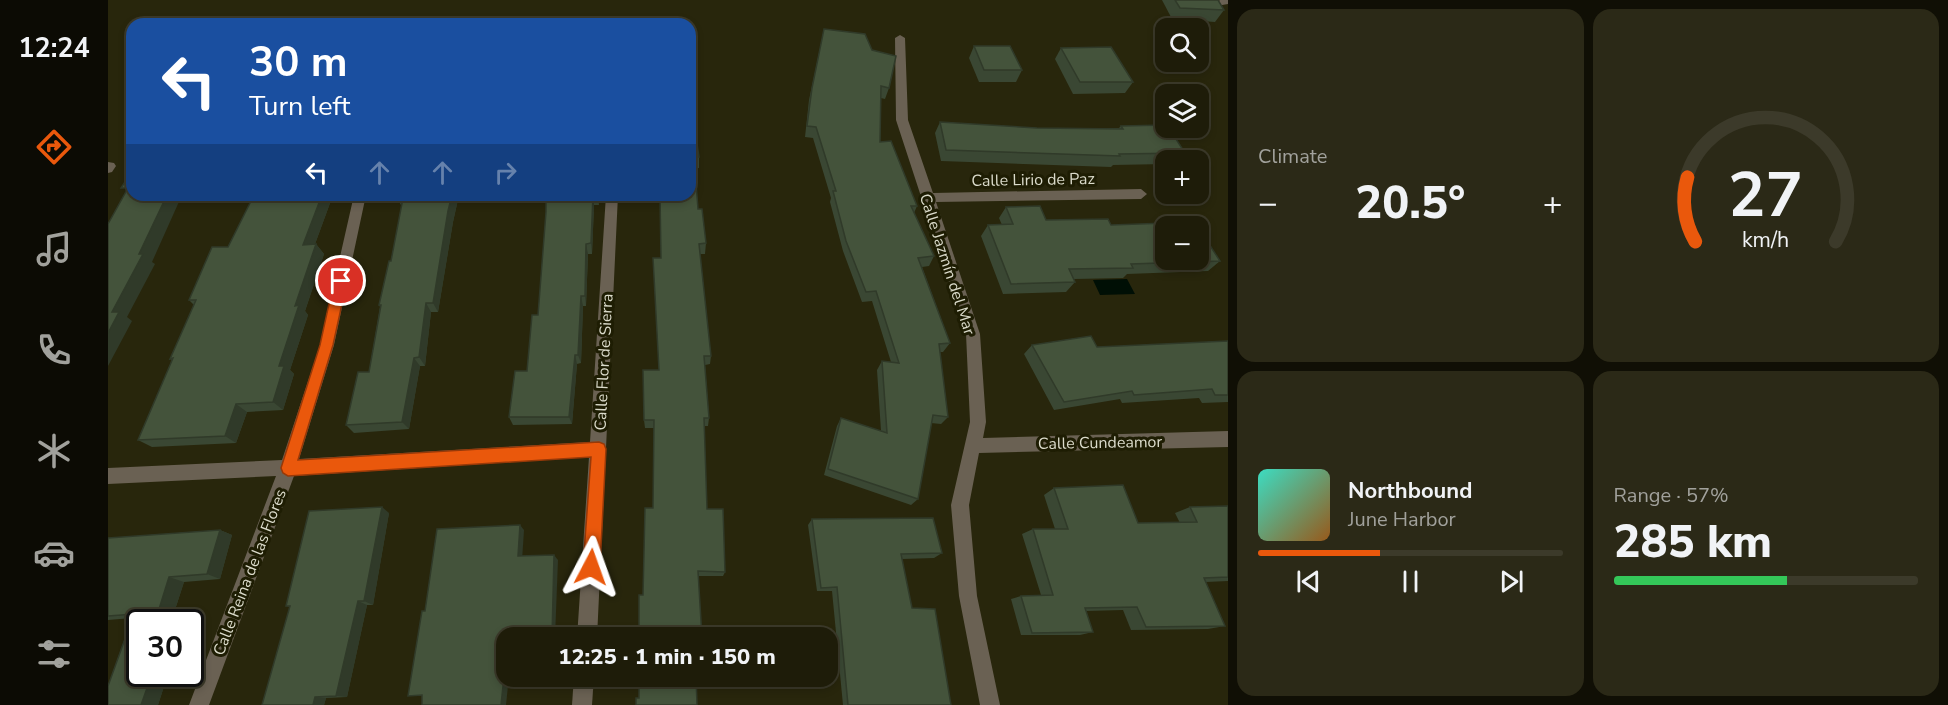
<!DOCTYPE html>
<html lang="en">
<head>
<meta charset="utf-8">
<style>
  body { margin:0; font-family:"Nunito Sans",sans-serif; background:#2b2917; color:#f1f3f6; height:100vh; display:flex; flex-direction:column; font-size:22px; white-space:nowrap }
  * { box-sizing:border-box; margin:0 }
  p { font-size:20px; color:#a1a19c }
  .icon { flex:none; width:33px; height:33px; fill:none; stroke:currentColor; stroke-width:2; stroke-linecap:round; stroke-linejoin:round }
  .map { position:relative; flex:1; overflow:hidden }
  .drawer { display:flex; flex-direction:column; gap:9px; padding:9px; background:#100f05; width:720px }
  .drawer>* { flex:none }
  .banner { position:absolute; left:18px; top:18px; width:570px; height:183px; border-radius:18px; box-shadow:0 3px 9px #0003,0 0 0 2px #3c3a2a; background:#1a4fa0; color:#fff; overflow:hidden }
  .controls { position:absolute; left:1047px; top:18px; display:grid; gap:12px }
  .controls a { display:grid; place-items:center; width:54px; height:54px; border-radius:12px; background:#1e1c09; box-shadow:0 3px 9px #0003,0 0 0 2px #3c3a2a; font-size:30px }
  .speed { position:absolute; left:18px; top:609px; display:flex; gap:12px; font-size:30px; font-weight:700; text-align:center }
  .speed>* { display:grid; place-content:center; width:78px; height:78px; border-radius:50%; background:#1e1c09; box-shadow:0 3px 9px #0003,0 0 0 2px #3c3a2a; line-height:1 }
  .speed .limit { border:3px solid #111; border-radius:9px; background:#fff; color:#111 }
  .pin { position:absolute; display:grid; place-items:center; width:51px; height:51px; color:#fff; margin:-26px; border:3px solid #fff; border-radius:50%; box-shadow:0 2px 6px #0007 }
  .me { position:absolute; width:66px; margin:-33px; rotate:4deg; stroke-linejoin:round; filter:drop-shadow(0 0 4px #0008) }
  .turn { display:flex; align-items:center; gap:21px; height:126px; padding:0 24px; font-size:27px }
  .turn .icon { width:78px; height:78px; stroke-width:2.5 }
  .turn b { display:block; font-size:42px; line-height:51px }
  .lanes { display:flex; align-items:center; height:57px; padding:0 24px; background:#0003; justify-content:center; gap:30px; direction:ltr }
  .lanes .off { opacity:.35 }
  .big { font-size:45px; font-weight:800; line-height:1.1 }
  .drawer .tile { flex:1; display:flex; flex-direction:column; justify-content:center; gap:9px; min-width:0; padding:0 21px; border-radius:18px; background:#2b2917 }
  .drawer .dial { align-items:center; gap:0 }
  .dial svg { height:156px; overflow:visible; fill:none; stroke:#3c3a2a; stroke-width:7; stroke-linecap:round; text-anchor:middle }
  .dial text { fill:#f1f3f6; stroke:none }
  .song { display:flex; align-items:center; gap:18px }
  .cover { width:72px; height:72px; border-radius:9px; background:linear-gradient(135deg,hsl(170 70% 55%),hsl(30 70% 35%)) }
  .played { height:6px; border-radius:3px; background:linear-gradient(90deg,#ea580c 40%,#3c3a2a 40%) }
  .keys { display:flex; justify-content:space-around; direction:ltr }
  .heat { display:flex; justify-content:space-between; align-items:center; font-size:33px; direction:ltr }
  .charge { height:9px; border-radius:4px; background:linear-gradient(90deg,#34c759 57%,#3c3a2a 0) }
  .drawer .tiles { flex:1; display:grid; gap:9px; grid-template-columns:repeat(2,1fr) }
  .trip { position:absolute; left:388px; top:627px; width:342px; height:60px; border-radius:18px; background:#1e1c09; box-shadow:0 3px 9px #0003,0 0 0 2px #3c3a2a; font-weight:800; line-height:60px; text-align:center }
  main { display:flex; flex:1; min-height:0 }
  .dock { display:flex; flex-direction:column; width:108px; justify-content:space-around; align-items:center; background:#0c0b04; color:#a1a19c }
  .dock .icon { width:42px; height:42px }
  .dock .on { color:#ea580c }
  .dock b { font-size:27px; color:#f1f3f6 }
  .map>svg:first-child { display:block }
  .water { fill:#000f05 }
  .lines { fill:none; stroke-linecap:round; stroke-linejoin:round }
  .minor { fill:#6a6153; fill-rule:evenodd }
  .wall { fill:#3a4733 }
  .shaded-wall { fill:#303a29 }
  .building { fill:#44533b; stroke:#303a29; stroke-width:1.5 }
  .route { fill:#ea580c; stroke:#983908; stroke-width:1.5 }
  .labels { text-anchor:middle; stroke-width:6; stroke-linejoin:round; paint-order:stroke }
  .street-label { font-size:16px; fill:#dbdbcb; stroke:#1e1d03 }
</style>
</head>
<body>
<main>
<nav class="dock">
<b>12:24</b>
<svg class="icon on" aria-label="directions" viewBox="0 0 24 24"><path d="M12 3l9 9-9 9-9-9zM9 14v-3h6M13 9l2 2-2 2"/></svg>
<svg class="icon" aria-label="music" viewBox="0 0 24 24"><path d="M9 18V5l10-2v13"/><circle cx="6" cy="18" r="3"/><circle cx="16" cy="16" r="3"/></svg>
<svg class="icon" aria-label="phone" viewBox="0 0 24 24"><path d="M5 4h4l2 5-3 2q2 4 5 5l2-3 5 2v4C11 20 4 13 5 4z"/></svg>
<svg class="icon" aria-label="climate" viewBox="0 0 24 24"><path d="M12 3v18M4 7l16 10M4 17L20 7"/></svg>
<svg class="icon" aria-label="car" viewBox="0 0 24 24"><path d="M5 17H2v-5l4-1 3-4h7l3 4 3 1v5h-3M9 17h6M6 11h13"/><circle cx="7" cy="17" r="2"/><circle cx="17" cy="17" r="2"/></svg>
<svg class="icon" aria-label="filters" viewBox="0 0 24 24"><path d="M4 7h16M4 17h16"/><circle cx="9" cy="7" r="2"/><circle cx="15" cy="17" r="2"/></svg>
</nav>
<div class="map">
<svg width="1120" height="705" viewBox="0 0 1120 705">
  <rect width="100%" height="100%" fill="#28260c"/>
  <!-- water -->
  <path class="water" d="M 1019,279 L 1027,294 L 992,295 L 985,280 Z"/>
  <g class="lines">
    <!-- minor -->
    <g class="minor">
      <path d="M 1112,0 L 1120,0 L 1120,4 L 1108,6 L 1107,4 Z"/>
      <path d="M 792,35 L 797,38 L 800,120 L 825,193 L 1033,189 L 1039,194 L 1033,199 L 828,202 L 872,334 L 878,422 L 875,438 L 1120,431 L 1120,447 L 871,453 L 861,505 L 869,596 L 892,705 L 872,705 L 851,596 L 843,505 L 862,422 L 858,334 L 788,120 L 787,38 Z"/>
      <path d="M 0,162 L 6,163 L 8,166 L 4,172 L 0,173 Z"/>
      <path d="M 246,195 L 258,195 L 226,345 L 191,459 L 482,442 L 498,195 L 510,195 L 489,638 L 469,638 L 481,457 L 186,476 L 101,705 L 81,705 L 168,476 L 0,484 L 0,468 L 174,460 L 212,345 Z"/>
      <path d="M 466,676 L 486,676 L 484,705 L 464,705 Z"/>
    </g>
  </g>
  <!-- wall -->
  <g class="wall">
    <path d="M 1054,0 L 1110,0 L 1116,10 L 1107,22 L 1064,19 Z"/>
    <path d="M 716,29 L 764,50 L 781,88 L 777,99 L 773,98 L 772,142 L 809,206 L 806,213 L 826,256 L 821,266 L 814,267 L 842,343 L 835,352 L 832,352 L 840,417 L 833,424 L 823,423 L 810,499 L 803,505 L 716,475 L 729,426 L 733,418 L 773,431 L 769,370 L 774,361 L 783,362 L 764,301 L 754,302 L 735,251 L 722,202 L 723,198 L 705,138 L 697,137 L 701,100 Z"/>
    <path d="M 866,46 L 914,70 L 908,82 L 871,82 L 861,58 Z"/>
    <path d="M 953,48 L 1025,82 L 1017,93 L 965,94 L 947,59 Z"/>
    <path d="M 582,98 L 591,157 L 591,168 L 587,168 L 590,209 L 598,243 L 597,254 L 592,254 L 603,356 L 602,364 L 597,365 L 601,418 L 600,426 L 596,426 L 599,509 L 617,572 L 615,576 L 590,576 L 535,595 L 545,508 L 546,428 L 537,428 L 536,420 L 551,370 L 553,258 Z"/>
    <path d="M 832,122 L 929,128 L 1011,128 L 1013,126 L 1077,153 L 1070,160 L 1058,160 L 1058,164 L 1005,165 L 1003,167 L 833,161 L 827,133 Z"/>
    <path d="M 118,195 L 225,195 L 207,244 L 208,244 L 216,254 L 197,311 L 200,315 L 182,370 L 186,374 L 175,410 L 139,412 L 128,443 L 44,447 L 30,440 L 64,360 L 62,359 L 86,305 L 81,300 L 120,247 L 144,199 L 122,200 Z"/>
    <path d="M 290,195 L 351,195 L 345,222 L 330,312 L 323,312 L 317,366 L 312,366 L 301,429 L 246,433 L 238,425 L 261,372 L 272,307 L 271,305 L 283,261 L 294,207 L 289,198 Z"/>
    <path d="M 438,195 L 490,195 L 491,205 L 486,205 L 484,254 L 480,254 L 478,306 L 475,306 L 473,363 L 469,364 L 464,424 L 405,425 L 401,417 L 419,371 L 430,315 L 438,212 Z"/>
    <path d="M 898,207 L 938,220 L 1003,225 L 1112,261 L 1100,271 L 1019,274 L 1015,278 L 966,279 L 967,282 L 958,292 L 895,294 L 873,236 L 880,225 L 894,225 L 891,218 Z"/>
    <path d="M 1120,341 L 1120,402 L 1094,403 L 1091,398 L 1014,403 L 1012,399 L 946,410 L 916,354 L 924,345 L 989,347 Z"/>
    <path d="M 946,488 L 1030,523 L 1072,523 L 1067,513 L 1082,507 L 1120,506 L 1120,581 L 1098,582 L 1117,626 L 1100,629 L 1023,630 L 1015,610 L 978,611 L 985,632 L 972,635 L 913,635 L 903,599 L 913,596 L 933,595 L 914,534 L 925,529 L 947,529 L 936,495 Z"/>
    <path d="M 281,513 L 265,605 L 259,605 L 239,697 L 218,698 L 216,705 L 154,705 L 182,607 L 178,606 Z"/>
    <path d="M 704,519 L 834,553 L 826,558 L 794,559 L 804,608 L 843,705 L 735,705 L 724,591 L 709,591 L 700,525 Z"/>
    <path d="M 112,530 L 124,535 L 112,579 L 76,582 L 63,622 L 32,622 L 32,674 L 60,674 L 50,705 L 0,705 L 0,686 L 24,618 L 0,620 L 0,538 Z"/>
  </g>
  <!-- shaded-wall -->
  <g class="shaded-wall">
    <path d="M 59,195 L 74,195 L 44,262 L 47,264 L 19,317 L 24,321 L 0,366 L 0,333 L 4,312 Z"/>
    <path d="M 214,195 L 225,195 L 203,255 L 195,245 Z"/>
    <path d="M 344,195 L 351,195 L 345,222 L 330,312 L 325,303 L 340,211 Z"/>
    <path d="M 485,195 L 486,205 L 484,254 L 483,243 Z"/>
    <path d="M 208,244 L 216,254 L 197,311 L 200,315 L 182,370 L 186,374 L 175,410 L 165,402 L 171,366 L 187,306 Z"/>
    <path d="M 478,244 L 480,254 L 478,306 L 477,296 Z"/>
    <path d="M 473,296 L 475,306 L 473,363 L 470,355 Z"/>
    <path d="M 318,303 L 323,312 L 317,366 L 311,357 Z"/>
    <path d="M 467,355 L 469,364 L 464,424 L 461,417 Z"/>
    <path d="M 306,358 L 312,366 L 301,429 L 294,422 Z"/>
    <path d="M 128,404 L 139,412 L 128,443 L 117,436 Z"/>
    <path d="M 274,507 L 281,513 L 265,605 L 256,601 Z"/>
    <path d="M 412,525 L 416,530 L 414,561 L 410,556 Z"/>
    <path d="M 112,530 L 124,535 L 112,579 L 99,574 Z"/>
    <path d="M 446,555 L 450,560 L 447,638 L 444,638 Z"/>
    <path d="M 61,577 L 76,582 L 63,622 L 47,622 Z"/>
    <path d="M 250,601 L 259,605 L 239,697 L 228,696 Z"/>
    <path d="M 399,648 L 399,676 L 401,676 L 398,705 L 393,705 Z"/>
    <path d="M 44,674 L 60,674 L 50,705 L 33,705 Z"/>
    <path d="M 207,697 L 218,698 L 216,705 L 205,705 Z"/>
  </g>
  <!-- building -->
  <g class="building">
    <path d="M 1067,0 L 1110,0 L 1116,10 L 1072,8 Z"/>
    <path d="M 452,18 L 476,18 L 476,24 L 451,24 Z"/>
    <path d="M 716,29 L 757,34 L 764,50 L 788,56 L 781,88 L 773,86 L 772,142 L 783,141 L 809,206 L 803,206 L 826,256 L 810,258 L 842,343 L 831,344 L 840,417 L 825,415 L 810,499 L 720,469 L 733,418 L 779,433 L 774,361 L 791,363 L 768,291 L 758,292 L 738,241 L 725,191 L 728,191 L 708,127 L 699,126 L 704,88 Z"/>
    <path d="M 866,46 L 902,46 L 914,70 L 876,70 Z"/>
    <path d="M 1003,47 L 1025,82 L 972,82 L 953,48 Z"/>
    <path d="M 582,98 L 591,157 L 586,157 L 590,209 L 594,209 L 598,243 L 591,244 L 603,356 L 596,356 L 601,418 L 596,418 L 599,509 L 615,509 L 617,572 L 590,571 L 594,638 L 531,638 L 531,595 L 535,595 L 537,508 L 545,508 L 546,420 L 536,420 L 535,370 L 551,370 L 545,258 L 553,258 L 552,195 L 582,195 Z"/>
    <path d="M 832,122 L 929,128 L 1015,129 L 1013,126 L 1058,125 L 1058,128 L 1061,128 L 1077,153 L 1011,154 L 1012,156 L 838,150 Z"/>
    <path d="M 24,171 L 24,195 L 59,195 L 31,254 L 35,254 L 4,312 L 11,312 L 0,333 L 0,224 L 20,188 L 13,188 Z"/>
    <path d="M 146,195 L 214,195 L 195,245 L 208,244 L 187,306 L 191,305 L 171,366 L 176,366 L 165,402 L 128,404 L 117,436 L 30,440 L 65,358 L 62,359 L 88,300 L 81,300 L 104,247 L 120,247 Z"/>
    <path d="M 290,195 L 344,195 L 340,211 L 325,303 L 318,303 L 311,357 L 306,358 L 294,422 L 238,425 L 250,372 L 261,372 L 273,305 L 271,305 L 281,261 L 283,261 L 295,198 L 289,198 Z"/>
    <path d="M 438,195 L 485,195 L 483,243 L 478,244 L 477,296 L 473,296 L 470,355 L 467,355 L 461,417 L 401,417 L 407,371 L 419,371 L 424,315 L 430,315 L 438,212 Z"/>
    <path d="M 932,206 L 938,220 L 1000,219 L 1003,225 L 1087,222 L 1090,226 L 1058,226 L 1058,260 L 1090,260 L 1090,227 L 1112,261 L 1023,264 L 1025,268 L 961,269 L 967,282 L 903,284 L 880,225 L 905,224 L 898,207 Z"/>
    <path d="M 983,336 L 989,347 L 1120,341 L 1120,395 L 1107,395 L 1104,389 L 1026,395 L 1024,391 L 956,402 L 924,345 Z"/>
    <path d="M 1015,485 L 1030,523 L 1089,522 L 1082,507 L 1120,506 L 1120,577 L 1096,578 L 1117,626 L 1038,627 L 1029,607 L 977,608 L 985,632 L 924,633 L 913,596 L 945,595 L 925,529 L 960,529 L 946,488 Z"/>
    <path d="M 274,507 L 256,601 L 250,601 L 228,696 L 207,697 L 205,705 L 154,705 L 182,606 L 178,606 L 201,511 Z"/>
    <path d="M 825,518 L 834,553 L 793,554 L 804,608 L 827,609 L 843,705 L 740,705 L 729,587 L 713,588 L 704,519 Z"/>
    <path d="M 412,525 L 410,556 L 446,555 L 444,638 L 399,638 L 399,648 L 393,705 L 314,705 L 314,695 L 300,696 L 314,611 L 317,611 L 329,529 Z"/>
    <path d="M 112,530 L 99,574 L 61,577 L 47,622 L 32,622 L 32,674 L 44,674 L 33,705 L 0,705 L 0,686 L 26,614 L 0,616 L 0,538 Z"/>
    <path d="M 531,676 L 588,676 L 589,705 L 528,705 L 528,698 L 531,698 Z"/>
  </g>
  <!-- route -->
  <path class="route" d="M 233,276 L 239,281 L 225,345 L 190,460 L 491,442 L 496,444 L 498,449 L 492,567 L 489,573 L 483,575 L 477,573 L 475,567 L 483,457 L 180,476 L 175,473 L 173,468 L 212,345 L 226,281 Z"/>
  <g class="labels">
    <!-- street labels -->
    <g class="street-label">
      <text transform="translate(925 179) rotate(-1)" y="6">Calle Lirio de Paz</text>
      <text transform="translate(840 264) rotate(72)" y="6">Calle Jazmín del Mar</text>
      <text transform="translate(495 362) rotate(-87)" y="6">Calle Flor de Sierra</text>
      <text transform="translate(992 442) rotate(-1)" y="6">Calle Cundeamor</text>
      <text transform="translate(141 572) rotate(-69)" y="6">Calle Reina de las Flores</text>
    </g>
  </g>
</svg>
<div class="controls">
<a><svg class="icon" aria-label="search" viewBox="0 0 24 24"><circle cx="10" cy="10" r="6"/><path d="M15 15l6 6"/></svg></a>
<a><svg class="icon" aria-label="layers" viewBox="0 0 24 24"><path d="M12 4l9 5-9 5-9-5zM3 14l9 5 9-5"/></svg></a>
<a>+</a>
<a>−</a>
</div>
<div class="speed"><div class="limit">30</div></div>
<div class="pin" style="left:233px;top:281px;background:#d93025"><svg class="icon" aria-label="arrive" viewBox="0 0 24 24"><path d="M6 21V4h12l-3 4 3 4H6"/></svg></div>
<svg class="me" style="left:483px;top:567px" viewBox="-20 -20 40 40"><path d="M0-17L14 15 0 8-14 15z" fill="#ea580c" stroke="#fff" stroke-width="4"/></svg>
<div class="trip">12:25 · 1 min · 150 m</div>
<div class="banner">
<div class="turn"><svg class="icon" aria-label="left" viewBox="0 0 24 24"><path d="M17 20v-9H6M10 6l-5 5 5 5"/></svg><div><b>30 m</b>Turn left</div></div>
<div class="lanes"><svg class="icon" aria-label="left" viewBox="0 0 24 24"><path d="M17 20v-9H6M10 6l-5 5 5 5"/></svg><svg class="icon off" aria-label="ahead" viewBox="0 0 24 24"><path d="M12 20V5M6 11l6-6 6 6"/></svg><svg class="icon off" aria-label="ahead" viewBox="0 0 24 24"><path d="M12 20V5M6 11l6-6 6 6"/></svg><svg class="icon off" aria-label="right" viewBox="0 0 24 24"><path d="M7 20v-9h11M14 6l5 5-5 5"/></svg></div>
</div>
</div>
<section class="drawer">
<div class="tiles">
<div class="tile"><p>Climate</p>
<div class="heat"><a>−</a><b class="big">20.5°</b><a>+</a></div>
</div>
<div class="tile dial"><svg viewBox="0 0 100 80">
<path d="M14 69A42 42 0 1 1 86 69"/>
<path d="M14 69A42 42 0 0 1 10 36" stroke="#ea580c"/>
<text x="50" y="56" font-size="32" font-weight="700">27</text>
<text x="50" y="72" font-size="11">km/h</text>
</svg></div>
<div class="tile">
<div class="song"><i class="cover"></i><div><b>Northbound</b><p>June Harbor</p></div></div>
<div class="played"></div>
<div class="keys"><svg class="icon" aria-label="previous" viewBox="0 0 24 24"><path d="M18 5L8 12l10 7zM5 5v14"/></svg><svg class="icon" aria-label="pause" viewBox="0 0 24 24"><path d="M8 5v14M16 5v14"/></svg><svg class="icon" aria-label="next" viewBox="0 0 24 24"><path d="M6 5l10 7-10 7zM19 5v14"/></svg></div>
</div>
<div class="tile"><p>Range · 57%</p><b class="big">285 km</b><div class="charge"></div></div>
</div>
</section>
</main>
</body>
</html>
